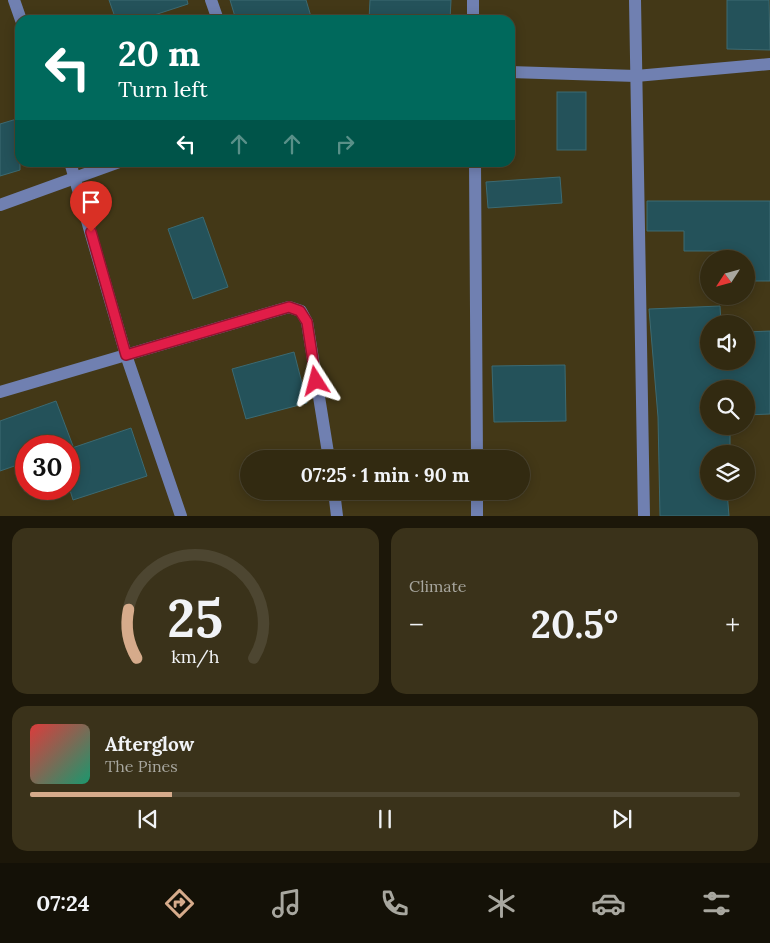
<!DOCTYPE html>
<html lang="en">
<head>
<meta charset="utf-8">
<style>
  body { margin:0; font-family:Lora,serif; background:#3a321a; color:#f1f3f6; height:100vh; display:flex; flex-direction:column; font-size:19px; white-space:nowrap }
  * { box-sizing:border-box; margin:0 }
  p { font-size:16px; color:#a8a79f }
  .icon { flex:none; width:28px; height:28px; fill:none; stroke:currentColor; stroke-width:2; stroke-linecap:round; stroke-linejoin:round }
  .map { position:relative; height:516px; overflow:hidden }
  .drawer { display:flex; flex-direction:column; gap:12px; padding:12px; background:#1c1709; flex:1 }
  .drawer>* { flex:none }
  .top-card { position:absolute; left:15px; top:15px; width:500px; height:152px; border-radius:15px; box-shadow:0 2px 12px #0003,0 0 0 1px #4d4631; background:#00695c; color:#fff; overflow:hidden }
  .needle { width:32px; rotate:234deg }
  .buttons { position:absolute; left:700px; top:250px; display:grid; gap:10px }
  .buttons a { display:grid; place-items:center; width:55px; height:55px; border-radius:50%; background:#322a11; box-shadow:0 2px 12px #0003,0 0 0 1px #4d4631; font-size:25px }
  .speed { position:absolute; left:15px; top:435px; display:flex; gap:10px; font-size:25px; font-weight:700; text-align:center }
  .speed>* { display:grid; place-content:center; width:65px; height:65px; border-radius:50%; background:#322a11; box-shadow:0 2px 12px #0003,0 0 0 1px #4d4631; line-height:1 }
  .speed .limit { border:8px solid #d22; background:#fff; color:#111 }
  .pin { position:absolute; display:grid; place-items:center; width:42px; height:42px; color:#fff; margin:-51px -21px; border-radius:50% 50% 50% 0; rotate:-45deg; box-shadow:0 0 5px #0007 }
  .pin .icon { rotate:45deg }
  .me { position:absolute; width:55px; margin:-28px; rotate:351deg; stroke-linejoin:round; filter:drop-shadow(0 0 4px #0008) }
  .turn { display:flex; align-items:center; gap:18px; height:105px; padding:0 20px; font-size:22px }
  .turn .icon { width:65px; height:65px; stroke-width:2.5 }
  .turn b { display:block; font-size:35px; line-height:42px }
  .lanes { display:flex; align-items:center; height:48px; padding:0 20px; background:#0003; justify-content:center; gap:25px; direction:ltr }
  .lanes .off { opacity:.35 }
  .big { font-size:38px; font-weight:700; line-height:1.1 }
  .drawer .widget { flex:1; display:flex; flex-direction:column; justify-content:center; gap:8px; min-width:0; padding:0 18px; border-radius:15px; background:#3a321a }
  .drawer .dial { align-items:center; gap:0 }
  .dial svg { height:130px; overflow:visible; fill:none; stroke:#4d4631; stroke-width:7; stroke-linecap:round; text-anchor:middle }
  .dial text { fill:#f1f3f6; stroke:none }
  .song { display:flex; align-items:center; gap:15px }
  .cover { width:60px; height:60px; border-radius:8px; background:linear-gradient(135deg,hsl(0 70% 55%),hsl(160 70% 35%)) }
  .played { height:5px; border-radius:2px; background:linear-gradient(90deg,#d6ab8b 20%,#4d4631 20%) }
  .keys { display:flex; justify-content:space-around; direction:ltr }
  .heat { display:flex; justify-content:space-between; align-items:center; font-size:28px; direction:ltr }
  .drawer .tiles { flex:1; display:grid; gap:12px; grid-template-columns:1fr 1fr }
  .widget:last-child { grid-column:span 2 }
  .trip { position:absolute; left:240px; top:450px; width:290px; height:50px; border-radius:25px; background:#322a11; box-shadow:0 2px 12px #0003,0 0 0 1px #4d4631; font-weight:700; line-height:50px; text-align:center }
  .menu { display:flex; height:80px; justify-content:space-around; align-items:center; background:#141107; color:#a8a79f }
  .menu .icon { width:35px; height:35px }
  .menu .current { color:#d6ab8b }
  .menu b { font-size:22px; color:#f1f3f6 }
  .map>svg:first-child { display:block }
  .building { fill:#24525a; stroke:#3c6a72 }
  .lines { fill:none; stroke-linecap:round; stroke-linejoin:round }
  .minor { stroke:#7080b1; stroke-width:12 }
  .route-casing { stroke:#92132f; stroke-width:12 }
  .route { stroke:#e11d48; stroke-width:9 }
</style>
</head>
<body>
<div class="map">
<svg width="770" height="516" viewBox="0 0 770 516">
  <rect width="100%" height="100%" fill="#433817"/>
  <!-- building -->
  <g class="building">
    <path d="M 109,0 L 187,0 L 188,4 L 139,20 L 116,20 Z"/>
    <path d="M 230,0 L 306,0 L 312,20 L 236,20 Z"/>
    <path d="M 370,0 L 451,0 L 450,20 L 369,20 Z"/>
    <path d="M 727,0 L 769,0 L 770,50 L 727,49 Z"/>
    <rect x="557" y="92" width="29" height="58"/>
    <path d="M 20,118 L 20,170 L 0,176 L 0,124 Z"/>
    <path d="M 560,177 L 562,203 L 488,208 L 486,182 Z"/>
    <path d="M 647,201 L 770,201 L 770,281 L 746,281 L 746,259 L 719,259 L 719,251 L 684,251 L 684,231 L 647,231 Z"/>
    <path d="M 203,217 L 228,287 L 193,299 L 168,229 Z"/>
    <path d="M 720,306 L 721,324 L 709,324 L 709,361 L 746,361 L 746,332 L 770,331 L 770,414 L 746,415 L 746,389 L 709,389 L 709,426 L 730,426 L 730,454 L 709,454 L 709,491 L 727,491 L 729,516 L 660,516 L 658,417 L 649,309 Z"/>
    <path d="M 294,352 L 307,403 L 246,419 L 232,369 Z"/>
    <path d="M 565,365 L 566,421 L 494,422 L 492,366 Z"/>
    <path d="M 56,401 L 73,446 L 26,446 L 26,462 L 0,471 L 0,421 Z"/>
    <path d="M 131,428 L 147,476 L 73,500 L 69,487 L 69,449 Z"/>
  </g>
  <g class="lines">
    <!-- minor -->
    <g class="minor">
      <path d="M 14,0 L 21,20"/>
      <path d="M 211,0 L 218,20"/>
      <path d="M 473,0 L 473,20"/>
      <path d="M 635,0 L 644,516"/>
      <path d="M 510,72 L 636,76 L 770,64"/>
      <path d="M 70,162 L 126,355 L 181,516"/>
      <path d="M 475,162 L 477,459"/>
      <path d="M 0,205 L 119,162"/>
      <path d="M 0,392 L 289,307 L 301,311 L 307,322 L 329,459"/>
      <path d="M 334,491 L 337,516"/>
      <path d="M 477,491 L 477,516"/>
    </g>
  </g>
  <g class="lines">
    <!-- route casing -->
    <g class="route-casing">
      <path id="route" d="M 91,232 L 126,355 L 289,307 L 300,311 L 307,322 L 316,381"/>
    </g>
    <!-- route -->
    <use href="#route" class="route"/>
  </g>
</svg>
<div class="buttons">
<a><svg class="needle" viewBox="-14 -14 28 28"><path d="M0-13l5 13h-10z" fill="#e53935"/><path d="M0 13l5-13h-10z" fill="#a8a79f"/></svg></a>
<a><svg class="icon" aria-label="sound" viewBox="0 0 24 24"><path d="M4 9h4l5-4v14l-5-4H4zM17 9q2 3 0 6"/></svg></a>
<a><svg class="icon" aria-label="search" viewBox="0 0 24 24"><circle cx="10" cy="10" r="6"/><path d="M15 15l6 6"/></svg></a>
<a><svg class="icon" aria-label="layers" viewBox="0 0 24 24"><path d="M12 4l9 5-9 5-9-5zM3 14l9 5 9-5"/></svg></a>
</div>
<div class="speed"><div class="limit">30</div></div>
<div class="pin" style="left:91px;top:232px;background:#d93025"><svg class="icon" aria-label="arrive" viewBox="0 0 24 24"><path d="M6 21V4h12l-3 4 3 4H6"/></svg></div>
<svg class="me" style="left:316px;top:381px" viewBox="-20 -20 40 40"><path d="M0-17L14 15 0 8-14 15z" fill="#e11d48" stroke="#fff" stroke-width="4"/></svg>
<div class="trip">07:25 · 1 min · 90 m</div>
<div class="top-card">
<div class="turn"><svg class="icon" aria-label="left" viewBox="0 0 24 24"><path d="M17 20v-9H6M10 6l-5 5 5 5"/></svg><div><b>20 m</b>Turn left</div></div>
<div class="lanes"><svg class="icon" aria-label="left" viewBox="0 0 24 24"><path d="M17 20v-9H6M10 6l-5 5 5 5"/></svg><svg class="icon off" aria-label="ahead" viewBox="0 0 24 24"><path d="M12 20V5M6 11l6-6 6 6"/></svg><svg class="icon off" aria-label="ahead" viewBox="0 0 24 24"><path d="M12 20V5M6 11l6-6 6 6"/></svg><svg class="icon off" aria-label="right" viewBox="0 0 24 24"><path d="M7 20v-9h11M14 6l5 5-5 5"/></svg></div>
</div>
</div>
<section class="drawer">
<div class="tiles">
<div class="widget dial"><svg viewBox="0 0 100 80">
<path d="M14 69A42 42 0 1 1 86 69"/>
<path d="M14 69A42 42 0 0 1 9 39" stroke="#d6ab8b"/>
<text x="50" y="56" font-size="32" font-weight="700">25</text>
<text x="50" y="72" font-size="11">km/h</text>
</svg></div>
<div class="widget"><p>Climate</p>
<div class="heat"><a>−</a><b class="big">20.5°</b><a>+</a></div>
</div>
<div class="widget">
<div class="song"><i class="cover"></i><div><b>Afterglow</b><p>The Pines</p></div></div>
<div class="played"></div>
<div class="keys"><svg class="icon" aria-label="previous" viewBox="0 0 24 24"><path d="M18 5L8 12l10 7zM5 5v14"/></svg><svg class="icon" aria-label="pause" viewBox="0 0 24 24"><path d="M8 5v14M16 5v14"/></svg><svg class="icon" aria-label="next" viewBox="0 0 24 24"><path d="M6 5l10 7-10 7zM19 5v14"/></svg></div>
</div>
</div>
</section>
<nav class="menu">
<b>07:24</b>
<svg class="icon current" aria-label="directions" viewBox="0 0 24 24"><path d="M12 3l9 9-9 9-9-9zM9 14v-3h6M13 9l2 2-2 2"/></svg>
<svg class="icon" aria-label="music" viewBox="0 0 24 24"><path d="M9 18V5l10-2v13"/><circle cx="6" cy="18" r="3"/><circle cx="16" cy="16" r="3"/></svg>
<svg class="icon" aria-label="phone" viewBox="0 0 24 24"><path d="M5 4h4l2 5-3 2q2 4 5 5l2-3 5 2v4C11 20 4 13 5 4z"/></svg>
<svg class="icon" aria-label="climate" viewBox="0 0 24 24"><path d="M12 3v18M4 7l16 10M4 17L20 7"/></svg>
<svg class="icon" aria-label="car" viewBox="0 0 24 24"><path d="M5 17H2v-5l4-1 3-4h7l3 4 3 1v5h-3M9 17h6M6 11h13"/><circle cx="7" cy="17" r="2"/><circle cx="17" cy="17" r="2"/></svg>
<svg class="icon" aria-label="filters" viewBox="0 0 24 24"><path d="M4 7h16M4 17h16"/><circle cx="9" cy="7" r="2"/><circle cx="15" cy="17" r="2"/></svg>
</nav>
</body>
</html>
